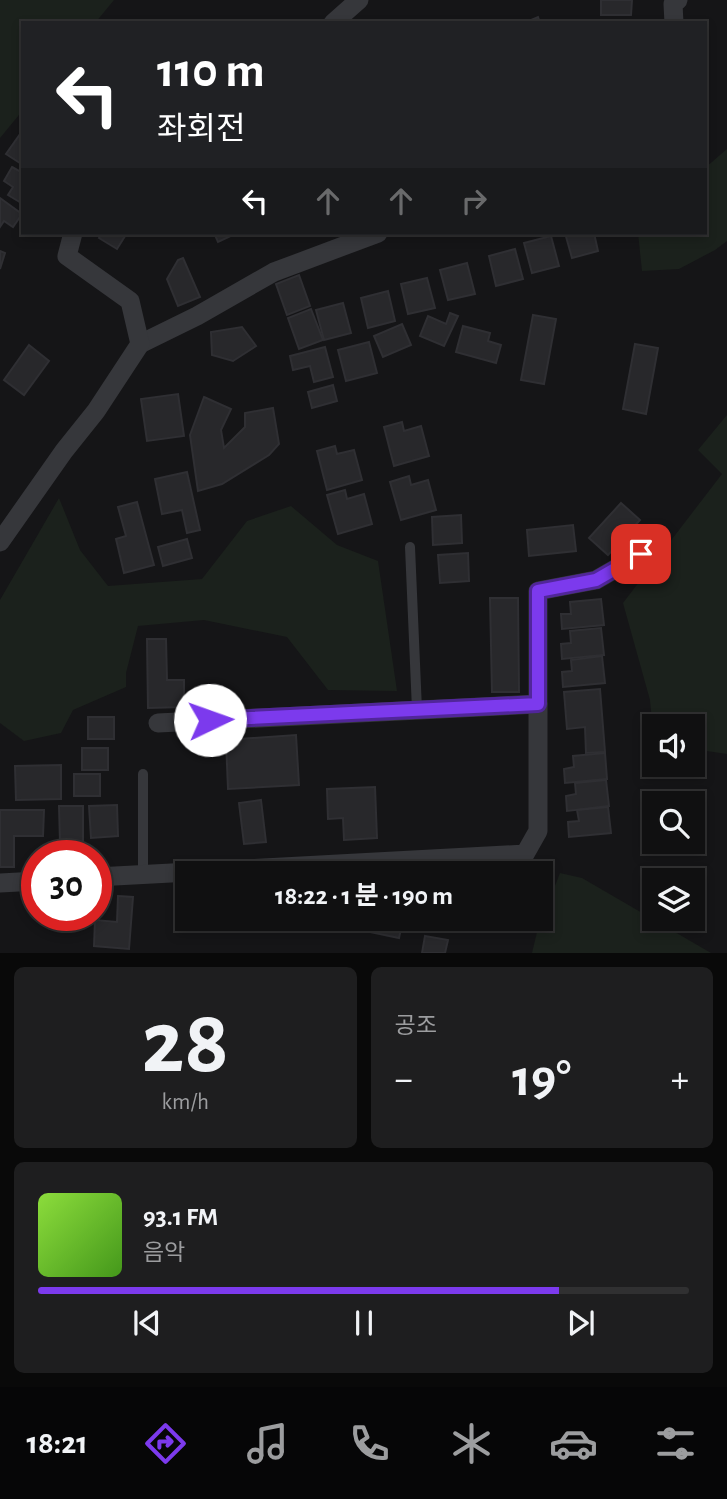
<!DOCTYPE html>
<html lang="ko">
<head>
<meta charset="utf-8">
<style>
  body { margin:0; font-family:"Alegreya Sans","Noto Sans KR",sans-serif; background:#1e1e1f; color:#f1f3f6; height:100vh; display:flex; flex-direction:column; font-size:26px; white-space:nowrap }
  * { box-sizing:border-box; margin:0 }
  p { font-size:23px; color:#9c9d9f }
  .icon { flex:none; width:38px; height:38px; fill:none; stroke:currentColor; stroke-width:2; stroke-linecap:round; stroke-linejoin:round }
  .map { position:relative; height:953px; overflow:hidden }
  .panel { display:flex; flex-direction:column; gap:14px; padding:14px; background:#090909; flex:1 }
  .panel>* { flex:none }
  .hud { position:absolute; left:21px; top:21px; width:686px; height:214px; border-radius:0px; box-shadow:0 4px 10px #0003,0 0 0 2px #303031; background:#202124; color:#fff; overflow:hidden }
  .tools { position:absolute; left:642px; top:714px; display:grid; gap:14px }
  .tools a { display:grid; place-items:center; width:63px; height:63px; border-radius:0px; background:#101011; box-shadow:0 4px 10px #0003,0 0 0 2px #303031; font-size:35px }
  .speed { position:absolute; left:21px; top:840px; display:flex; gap:14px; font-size:35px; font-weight:700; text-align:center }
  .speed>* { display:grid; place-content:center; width:91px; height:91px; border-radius:50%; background:#101011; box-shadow:0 4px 10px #0003,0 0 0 2px #303031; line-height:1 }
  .speed .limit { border:10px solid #d22; background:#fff; color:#111 }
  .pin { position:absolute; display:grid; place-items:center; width:60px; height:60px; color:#fff; margin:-30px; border-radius:14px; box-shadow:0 4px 10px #0006 }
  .me { position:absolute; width:77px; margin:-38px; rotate:87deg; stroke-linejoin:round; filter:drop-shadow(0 0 5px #0008) }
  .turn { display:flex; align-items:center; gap:24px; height:147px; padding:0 21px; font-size:32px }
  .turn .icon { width:91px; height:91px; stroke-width:2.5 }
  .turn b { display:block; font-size:49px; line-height:60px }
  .lanes { display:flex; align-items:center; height:66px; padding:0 21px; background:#0003; justify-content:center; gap:35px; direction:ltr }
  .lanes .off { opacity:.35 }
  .big { font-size:52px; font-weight:700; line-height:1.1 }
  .panel .widget { flex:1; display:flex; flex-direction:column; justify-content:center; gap:10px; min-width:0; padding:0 24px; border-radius:10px; background:#1e1e1f }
  .panel .dial { align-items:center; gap:0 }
  .dial b { font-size:91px; line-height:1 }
  .song { display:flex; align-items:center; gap:21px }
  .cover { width:84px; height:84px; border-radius:10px; background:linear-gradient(135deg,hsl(90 70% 55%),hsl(100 70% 35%)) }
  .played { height:7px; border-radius:4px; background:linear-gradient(90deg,#7c3aed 80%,#303031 80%) }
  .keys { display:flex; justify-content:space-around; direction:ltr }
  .heat { display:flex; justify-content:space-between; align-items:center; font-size:38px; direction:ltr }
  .panel .tiles { flex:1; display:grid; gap:14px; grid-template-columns:1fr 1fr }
  .widget:last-child { grid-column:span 2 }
  .trip { position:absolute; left:175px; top:861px; width:378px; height:70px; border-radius:0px; background:#101011; box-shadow:0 4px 10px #0003,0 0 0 2px #303031; font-weight:700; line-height:70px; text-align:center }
  .menu { display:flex; height:112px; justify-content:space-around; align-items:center; background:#060607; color:#9c9d9f }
  .menu .icon { width:49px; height:49px }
  .menu .active { color:#7c3aed }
  .menu b { font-size:32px; color:#f1f3f6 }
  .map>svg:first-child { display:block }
  .green { fill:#1b211c }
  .building { fill:#28282b; stroke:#2f2f33; stroke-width:2 }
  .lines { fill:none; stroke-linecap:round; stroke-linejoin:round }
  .lane { stroke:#36373b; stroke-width:10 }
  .street { stroke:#36373b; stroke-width:19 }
  .route-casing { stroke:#51269a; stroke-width:18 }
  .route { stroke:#7c3aed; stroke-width:12 }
</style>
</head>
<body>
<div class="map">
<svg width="727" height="953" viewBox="0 0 727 953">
  <rect width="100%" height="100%" fill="#151517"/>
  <!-- green -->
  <g class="green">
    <path d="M 0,0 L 114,0 L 95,23 L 23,23 L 23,110 L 0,138 Z"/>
    <path d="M 727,149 L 727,241 L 715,250 L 679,269 L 642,271 L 638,233 L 705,233 L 705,168 Z"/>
    <path d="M 727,415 L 727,754 L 693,749 L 693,726 L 654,726 L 654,742 L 650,700 L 623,603 L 722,474 L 698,450 Z"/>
    <path d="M 59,498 L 80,550 L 108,586 L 202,579 L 247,521 L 291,506 L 337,545 L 378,561 L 397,691 L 328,690 L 287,637 L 204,620 L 138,626 L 126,673 L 126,687 L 73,710 L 61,733 L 24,741 L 0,723 L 0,600 Z"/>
    <path d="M 560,873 L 582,878 L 711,953 L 532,953 L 537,932 Z"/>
  </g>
  <!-- building -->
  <g class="building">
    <path d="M 601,0 L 632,0 L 631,15 L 601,15 Z"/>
    <path d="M 538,17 L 540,23 L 524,23 Z"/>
    <path d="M 23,130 L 23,165 L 6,154 Z"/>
    <path d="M 12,167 L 23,173 L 23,204 L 8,195 L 13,187 L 4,181 Z"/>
    <path d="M 0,198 L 22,214 L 13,227 L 4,221 L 0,227 Z"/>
    <path d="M 102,233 L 127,233 L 117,249 L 99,238 Z"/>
    <path d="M 214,233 L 237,233 L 218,242 Z"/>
    <path d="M 565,233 L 594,233 L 598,251 L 572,258 Z"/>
    <path d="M 551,236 L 559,266 L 532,273 L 524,243 Z"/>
    <path d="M 515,249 L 523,279 L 496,286 L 489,256 Z"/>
    <path d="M 0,251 L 5,253 L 0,269 Z"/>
    <path d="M 183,258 L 200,297 L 178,306 L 167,279 L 178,260 Z"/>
    <path d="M 467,263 L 475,294 L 448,300 L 440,270 Z"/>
    <path d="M 299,275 L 310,306 L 287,315 L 276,284 Z"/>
    <path d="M 427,278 L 435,308 L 408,314 L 401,284 Z"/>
    <path d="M 388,291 L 395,321 L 368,328 L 361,298 Z"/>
    <path d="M 343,303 L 351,333 L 324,340 L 316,310 Z"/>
    <path d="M 311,309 L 323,340 L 299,349 L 288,318 Z"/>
    <path d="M 450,313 L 458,316 L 444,346 L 420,336 L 428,316 L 446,324 Z"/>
    <path d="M 533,315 L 556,319 L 544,384 L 521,380 Z"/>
    <path d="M 402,324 L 411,345 L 383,357 L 374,336 Z"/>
    <path d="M 463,326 L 490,333 L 488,341 L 501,345 L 496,363 L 456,352 Z"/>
    <path d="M 242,327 L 256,346 L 233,361 L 212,355 L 211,332 Z"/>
    <path d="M 369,342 L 377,373 L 346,381 L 338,350 Z"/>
    <path d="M 635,344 L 658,348 L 646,414 L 623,409 Z"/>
    <path d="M 29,345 L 49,361 L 24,395 L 4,380 Z"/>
    <path d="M 325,347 L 333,377 L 314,382 L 310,366 L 293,370 L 290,356 Z"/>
    <path d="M 333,385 L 337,401 L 312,408 L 308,392 Z"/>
    <path d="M 178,394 L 184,436 L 147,441 L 141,399 Z"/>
    <path d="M 204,397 L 231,409 L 221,430 L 224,448 L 245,427 L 245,413 L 273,408 L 279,444 L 269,455 L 222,484 L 198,491 L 190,435 Z"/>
    <path d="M 402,422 L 404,431 L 421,426 L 429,456 L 394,466 L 384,427 Z"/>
    <path d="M 335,446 L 337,454 L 354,450 L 362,480 L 327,490 L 317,451 Z"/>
    <path d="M 187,472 L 200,530 L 187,533 L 182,510 L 162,514 L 155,479 Z"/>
    <path d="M 409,476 L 411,485 L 428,480 L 436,510 L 401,520 L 390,482 Z"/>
    <path d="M 345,490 L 347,499 L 364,494 L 372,524 L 338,534 L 327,495 Z"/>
    <path d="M 137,502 L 154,565 L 124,573 L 116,539 L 126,536 L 118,507 Z"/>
    <path d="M 621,503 L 640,520 L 608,555 L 589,538 Z"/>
    <path d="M 461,515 L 462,543 L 433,545 L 432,517 Z"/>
    <path d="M 573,525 L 576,551 L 529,556 L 527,530 Z"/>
    <path d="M 187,539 L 192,558 L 163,566 L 158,547 Z"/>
    <path d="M 468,553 L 469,581 L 440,583 L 438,555 Z"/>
    <path d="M 490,598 L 518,598 L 519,692 L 492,692 Z"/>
    <path d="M 601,599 L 604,625 L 562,629 L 561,614 L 571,614 L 570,602 Z"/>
    <path d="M 601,628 L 604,655 L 562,659 L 561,644 L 571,643 L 570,631 Z"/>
    <path d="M 147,639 L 166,639 L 167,680 L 184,680 L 184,707 L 148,708 Z"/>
    <path d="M 602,656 L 605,683 L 563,687 L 562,672 L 572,671 L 571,660 Z"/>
    <path d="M 600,689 L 605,752 L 586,753 L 585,727 L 567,729 L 564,692 Z"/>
    <rect x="88" y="717" width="26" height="22"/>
    <path d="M 296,735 L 299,785 L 228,789 L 226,740 Z"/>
    <rect x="82" y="748" width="26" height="22"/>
    <path d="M 605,753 L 607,779 L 565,783 L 564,769 L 574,767 L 573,756 Z"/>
    <path d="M 61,765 L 61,799 L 16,800 L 15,766 Z"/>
    <rect x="74" y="774" width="26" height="22"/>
    <path d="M 606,780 L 609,806 L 567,811 L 566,796 L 576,794 L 575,783 Z"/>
    <path d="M 375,787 L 377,838 L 344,840 L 343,818 L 328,819 L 327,789 Z"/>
    <path d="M 261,800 L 266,842 L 244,844 L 239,803 Z"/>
    <path d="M 117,805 L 118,836 L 91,838 L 89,806 Z"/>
    <path d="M 59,806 L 83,806 L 83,842 L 60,842 Z"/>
    <path d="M 608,807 L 611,833 L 569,837 L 568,822 L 579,821 L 577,810 Z"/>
    <path d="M 0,810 L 44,810 L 43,836 L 14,836 L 14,867 L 0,867 Z"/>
    <path d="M 118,896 L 133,897 L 129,949 L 94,946 L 95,920 L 117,922 Z"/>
    <path d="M 373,919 L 403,919 L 399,938 L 370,932 Z"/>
    <path d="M 425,936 L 448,940 L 445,953 L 422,953 Z"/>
  </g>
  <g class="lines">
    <!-- lane -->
    <g class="lane">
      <path d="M 410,547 L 417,710"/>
      <path d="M 143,875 L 143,774"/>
    </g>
    <!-- street -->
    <g class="street">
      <path d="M 333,23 L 359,0"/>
      <path d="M 674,23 L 673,4 L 678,0"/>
      <path d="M 140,344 L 197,316 L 274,272 L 378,233"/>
      <path d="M 0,542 L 64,451 L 96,411 L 140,344 L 130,301 L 67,256 L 73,233"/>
      <path d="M 158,723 L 538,704"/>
      <path d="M 96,877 L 525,854 L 538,831 L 538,591 L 596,580 L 641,554"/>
      <path d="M 0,883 L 37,881"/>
    </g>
  </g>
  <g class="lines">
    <!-- route casing -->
    <g class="route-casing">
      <path id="route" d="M 210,720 L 538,704 L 538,591 L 596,580 L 641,554"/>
    </g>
    <!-- route -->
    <use href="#route" class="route"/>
  </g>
</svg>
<div class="tools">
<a><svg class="icon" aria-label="sound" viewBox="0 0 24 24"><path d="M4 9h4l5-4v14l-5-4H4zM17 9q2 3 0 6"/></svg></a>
<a><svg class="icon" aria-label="search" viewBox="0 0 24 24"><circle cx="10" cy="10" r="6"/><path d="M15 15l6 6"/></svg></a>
<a><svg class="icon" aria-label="layers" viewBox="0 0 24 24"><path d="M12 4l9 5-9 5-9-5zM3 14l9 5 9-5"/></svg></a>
</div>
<div class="speed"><div class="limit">30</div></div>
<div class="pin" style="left:641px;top:554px;background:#d93025"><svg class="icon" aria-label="arrive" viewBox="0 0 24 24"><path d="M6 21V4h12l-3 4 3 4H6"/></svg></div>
<svg class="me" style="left:210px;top:720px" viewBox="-20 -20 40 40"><circle r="19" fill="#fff"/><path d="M0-13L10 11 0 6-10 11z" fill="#7c3aed"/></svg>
<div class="trip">18:22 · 1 분 · 190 m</div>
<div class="hud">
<div class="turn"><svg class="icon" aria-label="left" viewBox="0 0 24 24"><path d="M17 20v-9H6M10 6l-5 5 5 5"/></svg><div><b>110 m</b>좌회전</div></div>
<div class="lanes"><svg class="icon" aria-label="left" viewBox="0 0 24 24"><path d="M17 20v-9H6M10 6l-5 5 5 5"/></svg><svg class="icon off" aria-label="ahead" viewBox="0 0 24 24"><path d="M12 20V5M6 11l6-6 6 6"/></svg><svg class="icon off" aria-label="ahead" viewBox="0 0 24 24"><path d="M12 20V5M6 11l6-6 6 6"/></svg><svg class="icon off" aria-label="right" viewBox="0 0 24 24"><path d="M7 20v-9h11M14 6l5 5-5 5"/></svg></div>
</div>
</div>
<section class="panel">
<div class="tiles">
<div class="widget dial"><b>28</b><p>km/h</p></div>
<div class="widget"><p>공조</p>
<div class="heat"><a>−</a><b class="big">19°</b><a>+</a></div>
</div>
<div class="widget">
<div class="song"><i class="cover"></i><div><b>93.1 FM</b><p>음악</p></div></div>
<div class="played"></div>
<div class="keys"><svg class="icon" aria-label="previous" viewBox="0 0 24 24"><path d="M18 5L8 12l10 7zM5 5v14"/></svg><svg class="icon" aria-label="pause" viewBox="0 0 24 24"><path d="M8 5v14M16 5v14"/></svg><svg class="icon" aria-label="next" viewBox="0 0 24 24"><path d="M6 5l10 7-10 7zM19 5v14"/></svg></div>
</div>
</div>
</section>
<nav class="menu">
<b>18:21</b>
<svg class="icon active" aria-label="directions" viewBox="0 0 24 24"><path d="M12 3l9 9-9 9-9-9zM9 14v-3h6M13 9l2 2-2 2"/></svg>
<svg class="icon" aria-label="music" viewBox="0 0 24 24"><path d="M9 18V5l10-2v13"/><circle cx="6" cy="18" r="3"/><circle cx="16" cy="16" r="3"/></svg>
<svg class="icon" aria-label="phone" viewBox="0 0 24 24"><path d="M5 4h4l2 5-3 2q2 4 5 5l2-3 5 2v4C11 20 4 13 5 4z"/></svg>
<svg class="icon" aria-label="climate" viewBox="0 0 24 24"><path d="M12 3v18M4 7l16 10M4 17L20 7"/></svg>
<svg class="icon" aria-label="car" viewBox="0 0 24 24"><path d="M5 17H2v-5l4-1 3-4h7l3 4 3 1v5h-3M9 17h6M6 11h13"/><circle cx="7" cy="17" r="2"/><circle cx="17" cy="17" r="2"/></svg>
<svg class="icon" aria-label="filters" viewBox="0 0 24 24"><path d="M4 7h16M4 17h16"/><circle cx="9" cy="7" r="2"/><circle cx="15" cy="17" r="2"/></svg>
</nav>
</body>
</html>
